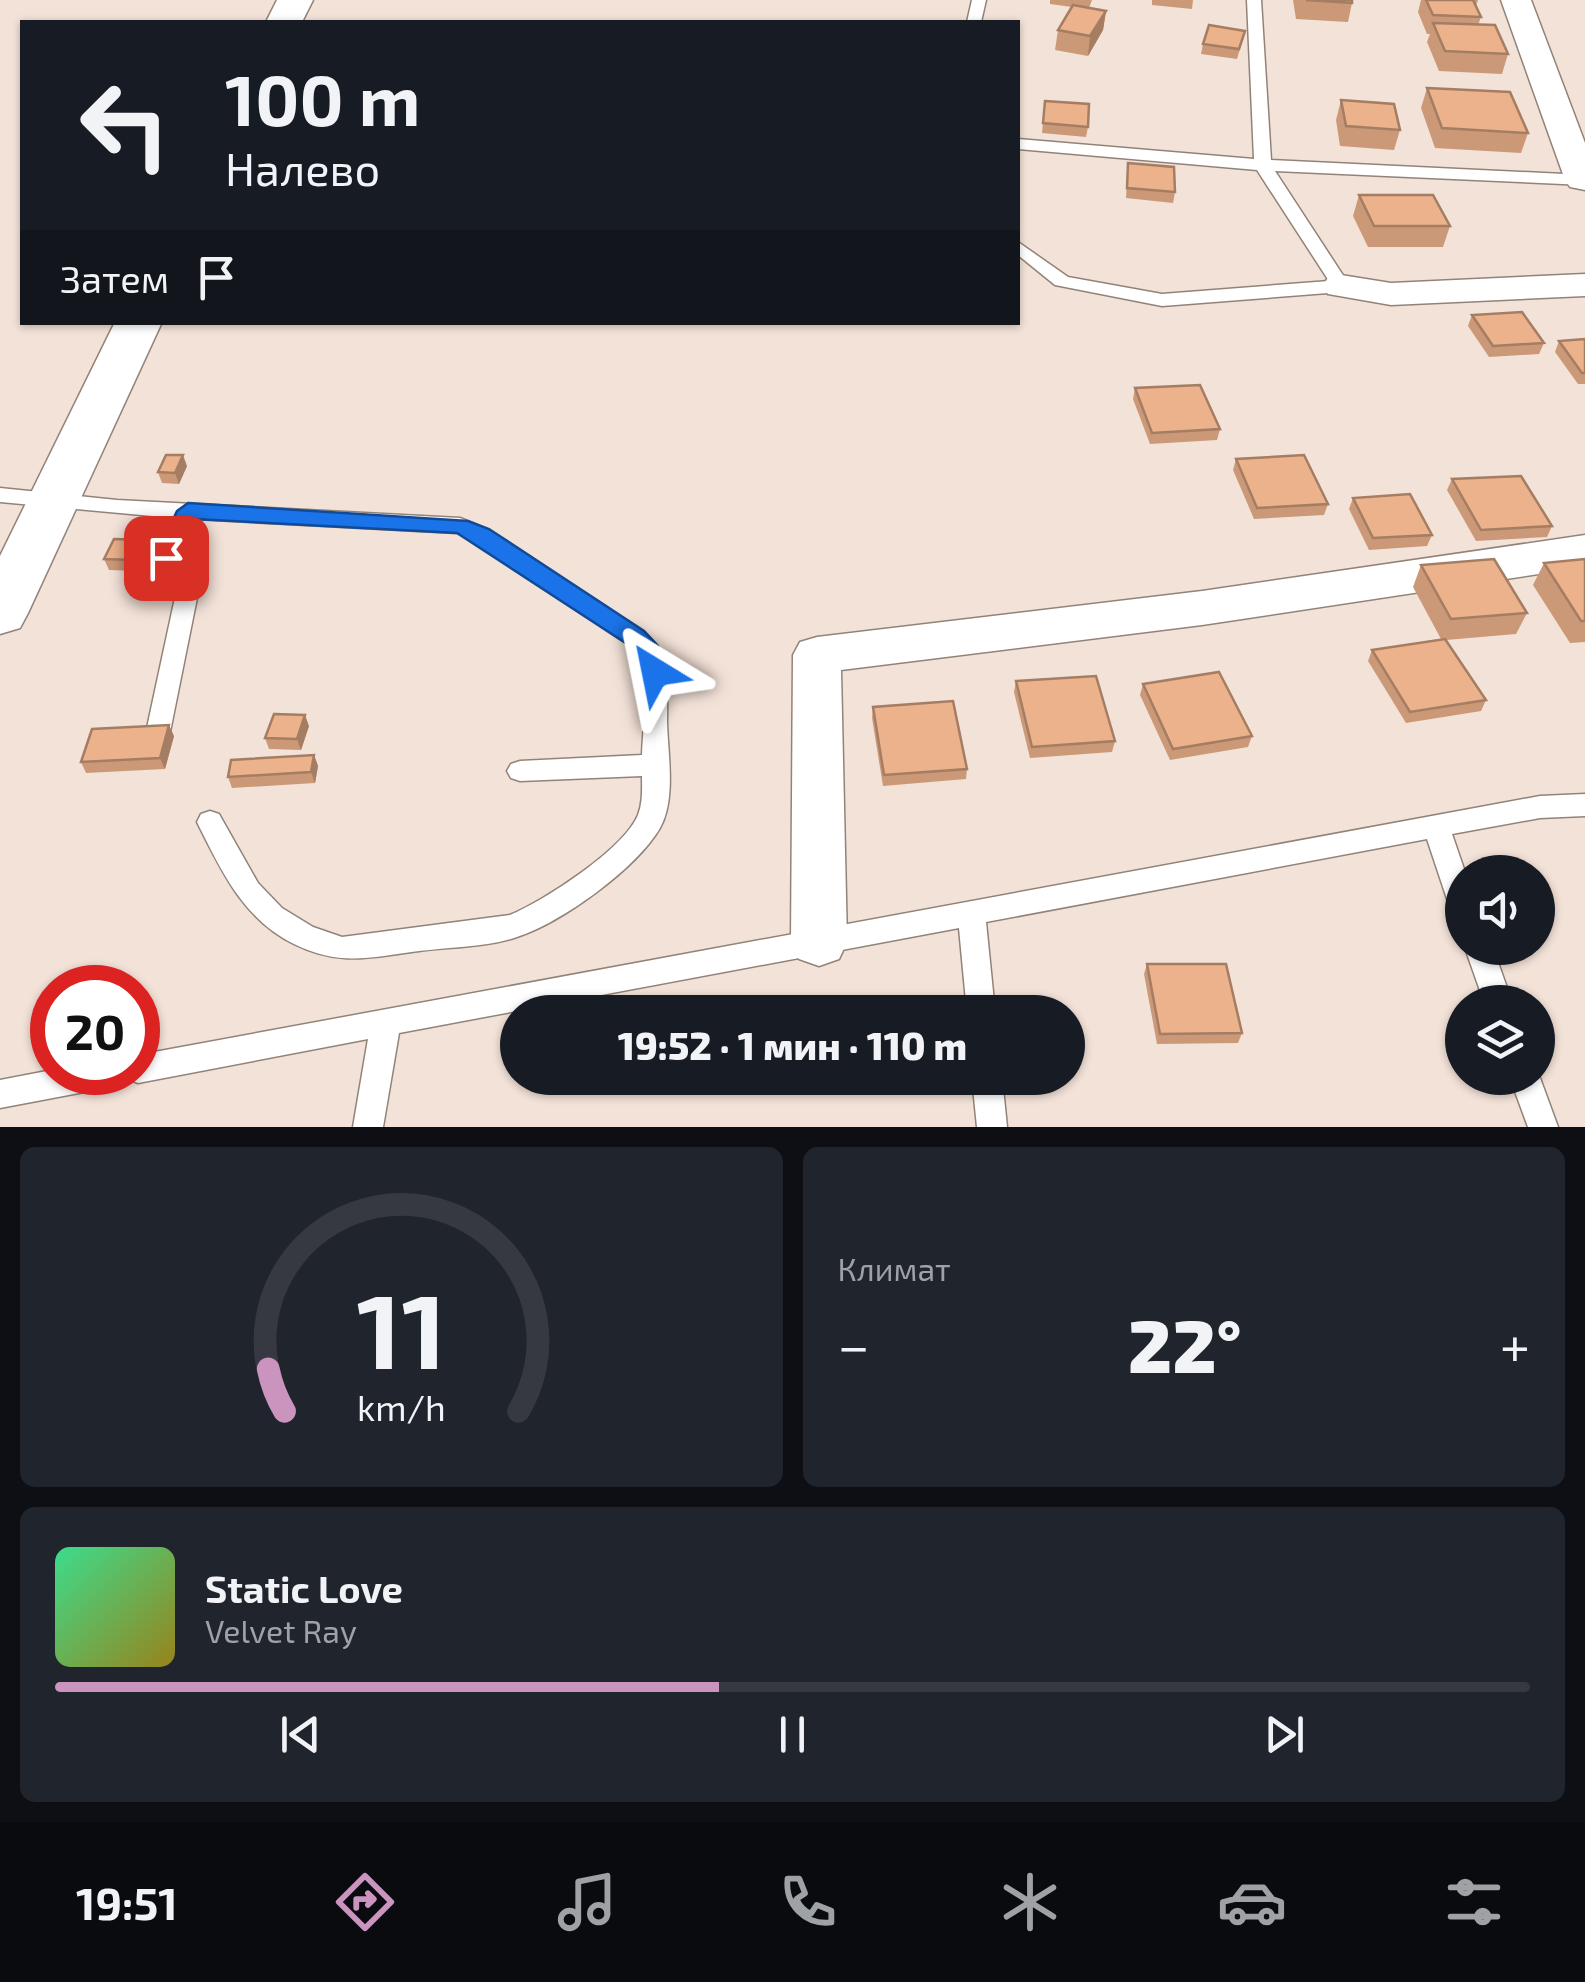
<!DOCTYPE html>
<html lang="ru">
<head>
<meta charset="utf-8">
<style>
  body { margin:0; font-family:"Exo 2",sans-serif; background:#20242c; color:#f1f3f6; height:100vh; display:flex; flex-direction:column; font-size:38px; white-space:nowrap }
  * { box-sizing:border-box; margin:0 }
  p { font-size:32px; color:#9ea1a6 }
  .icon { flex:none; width:55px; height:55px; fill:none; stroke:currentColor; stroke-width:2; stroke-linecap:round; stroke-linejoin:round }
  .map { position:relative; height:1127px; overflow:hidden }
  .side { display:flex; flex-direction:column; gap:20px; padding:20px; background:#0d0f14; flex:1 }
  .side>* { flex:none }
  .hud { position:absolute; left:20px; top:20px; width:1000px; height:305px; border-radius:0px; box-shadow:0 2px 8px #0004; background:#171b24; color:#f1f3f6; overflow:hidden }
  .fabs { position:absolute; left:1445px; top:855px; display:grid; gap:20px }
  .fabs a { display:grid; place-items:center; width:110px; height:110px; border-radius:50%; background:#171b24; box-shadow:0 2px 8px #0004; font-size:50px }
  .speed { position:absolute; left:30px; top:965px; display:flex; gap:20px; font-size:50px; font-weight:700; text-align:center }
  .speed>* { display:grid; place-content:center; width:130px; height:130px; border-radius:50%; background:#171b24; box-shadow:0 2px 8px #0004; line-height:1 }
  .speed .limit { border:15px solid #d22; background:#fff; color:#111 }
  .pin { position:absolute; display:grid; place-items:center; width:85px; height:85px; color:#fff; margin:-42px; border-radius:20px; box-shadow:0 5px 15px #0006 }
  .me { position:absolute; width:110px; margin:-55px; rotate:325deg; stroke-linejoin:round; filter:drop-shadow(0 0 8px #0008) }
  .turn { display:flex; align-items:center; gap:35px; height:210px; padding:0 40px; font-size:45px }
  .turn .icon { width:130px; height:130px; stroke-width:2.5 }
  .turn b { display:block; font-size:70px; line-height:85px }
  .then { display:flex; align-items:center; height:95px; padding:0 40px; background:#0003; gap:20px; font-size:38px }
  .big { font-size:75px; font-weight:800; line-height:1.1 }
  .side .tile { flex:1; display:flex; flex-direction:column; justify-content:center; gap:15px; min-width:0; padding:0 35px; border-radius:15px; background:#20242c }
  .side .dial { align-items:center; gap:0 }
  .dial svg { height:260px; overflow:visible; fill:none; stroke:#363941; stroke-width:7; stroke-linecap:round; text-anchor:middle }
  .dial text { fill:#f1f3f6; stroke:none }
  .song { display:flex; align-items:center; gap:30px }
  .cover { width:120px; height:120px; border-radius:15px; background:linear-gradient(135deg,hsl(150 70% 55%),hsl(50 70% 35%)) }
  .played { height:10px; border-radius:5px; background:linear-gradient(90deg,#ca94be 45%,#363941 45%) }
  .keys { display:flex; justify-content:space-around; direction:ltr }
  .heat { display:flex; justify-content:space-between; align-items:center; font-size:55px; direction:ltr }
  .side .tiles { flex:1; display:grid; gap:20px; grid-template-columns:1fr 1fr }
  .tile:last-child { grid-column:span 2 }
  .trip { position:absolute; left:500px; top:995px; width:585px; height:100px; border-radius:50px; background:#171b24; box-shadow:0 2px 8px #0004; font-weight:800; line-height:100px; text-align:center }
  .tabs { display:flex; height:160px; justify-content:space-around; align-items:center; background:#090b0e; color:#9ea1a6 }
  .tabs .icon { width:70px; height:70px }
  .tabs .selected { color:#ca94be }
  .tabs b { font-size:45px; color:#f1f3f6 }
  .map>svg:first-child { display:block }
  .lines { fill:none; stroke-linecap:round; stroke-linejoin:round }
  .lane-casing { stroke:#928379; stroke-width:3 }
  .street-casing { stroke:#928379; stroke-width:3 }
  .secondary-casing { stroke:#928379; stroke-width:3 }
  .lane { fill:#fff; fill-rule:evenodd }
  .street { fill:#fff; fill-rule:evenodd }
  .secondary { fill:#fff; fill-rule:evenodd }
  .wall { fill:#cb9978 }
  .shaded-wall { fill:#a57d62 }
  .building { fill:#ecb28c; stroke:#a57d62; stroke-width:2.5 }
  .route { fill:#1a73e8; stroke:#114b97; stroke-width:2.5 }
</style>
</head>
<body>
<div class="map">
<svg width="1585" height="1127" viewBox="0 0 1585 1127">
  <rect width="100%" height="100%" fill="#f3e2d8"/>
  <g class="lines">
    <!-- lane casing -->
    <g class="lane-casing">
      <g id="lane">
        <path d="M 972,0 L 986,0 L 981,22 L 967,22 Z"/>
        <path d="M 1247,0 L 1261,0 L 1271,160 L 1585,175 L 1585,185 L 1275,171 L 1350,286 L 1341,292 L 1162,306 L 1055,285 L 1018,255 L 1018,242 L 1068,277 L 1162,294 L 1329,281 L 1257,170 L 1018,149 L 1018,139 L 1254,159 Z"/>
        <path d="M 0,488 L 117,500 L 460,518 L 489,530 L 644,632 C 671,658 667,688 667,723 C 668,755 676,800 660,828 C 636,869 561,923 517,937 C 487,947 450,947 419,951 C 371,957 340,967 294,944 C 243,919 221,870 197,822 L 201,814 L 210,811 L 219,814 L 258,883 L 282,908 L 313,927 L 342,937 L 510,915 C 544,901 624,849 638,815 C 643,802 642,789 642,776 L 520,781 L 511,778 L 507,771 L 511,764 L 520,761 L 642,755 C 643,721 653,670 628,644 L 473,540 L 457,533 L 195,519 L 177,558 L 198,593 L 169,737 L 166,744 L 157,747 L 148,744 L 145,737 L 176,593 L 155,558 L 174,518 L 0,502 Z"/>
        <path d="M 1585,794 L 1585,816 L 1540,818 L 1452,834 L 1465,872 L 1462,914 L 1452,910 L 1448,902 L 1427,839 L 986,922 L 995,1012 L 967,1012 L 959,928 L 399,1033 L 383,1127 L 353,1127 L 368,1039 L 138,1083 L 128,1079 L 116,1086 L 0,1108 L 0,1080 L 52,1070 L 138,1072 L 138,1055 L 1540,796 Z"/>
        <path d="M 1465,948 L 1493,948 L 1512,1002 L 1484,1002 Z"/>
        <path d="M 1538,1073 L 1540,1078 L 1558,1127 L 1528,1127 L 1510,1078 L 1538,1078 Z"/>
        <path d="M 972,1078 L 1002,1078 L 1007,1127 L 977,1127 Z"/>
      </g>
    </g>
    <!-- street casing -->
    <g class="street-casing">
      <g id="street">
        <path d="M 1501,0 L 1531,0 L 1585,143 L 1585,190 L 1570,187 L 1565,180 Z"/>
        <path d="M 1585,274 L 1585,296 L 1391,305 L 1328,294 L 1322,286 L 1328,278 L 1341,275 L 1391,283 Z"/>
        <path d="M 1585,535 L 1585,567 L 1202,625 L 841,670 L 847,942 L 839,959 L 819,966 L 799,959 L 791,942 L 793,655 L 800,642 L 817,637 L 1202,591 Z"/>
      </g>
    </g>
    <!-- secondary casing -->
    <g class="secondary-casing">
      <g id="secondary">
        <path d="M 277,0 L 313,0 L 302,22 L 266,22 Z"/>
        <path d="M 115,322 L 162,322 L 28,613 L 20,628 L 0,634 L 0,556 Z"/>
      </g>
    </g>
    <!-- lane -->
    <use href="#lane" class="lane"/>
    <!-- street -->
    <use href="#street" class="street"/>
    <!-- secondary -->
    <use href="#secondary" class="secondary"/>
  </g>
  <!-- wall -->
  <g class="wall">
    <path d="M 1050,0 L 1092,0 L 1089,8 L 1106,11 L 1103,30 L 1088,56 L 1055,50 L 1058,30 L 1072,7 L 1050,4 Z"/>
    <path d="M 1152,0 L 1193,0 L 1192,9 L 1152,5 Z"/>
    <path d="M 1293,0 L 1352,0 L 1352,3 L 1348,22 L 1296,19 Z"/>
    <path d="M 1421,0 L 1478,0 L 1476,6 L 1481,17 L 1478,25 L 1508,54 L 1502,74 L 1439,71 L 1427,42 L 1430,34 L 1427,34 L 1418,12 Z"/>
    <path d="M 1245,31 L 1237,59 L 1201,54 L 1203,44 Z"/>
    <path d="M 1427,88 L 1528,133 L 1521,153 L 1435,148 L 1421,108 Z"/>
    <path d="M 1341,100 L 1400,130 L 1394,150 L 1340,146 L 1336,120 Z"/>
    <path d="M 1045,101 L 1088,127 L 1086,137 L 1042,133 Z"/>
    <path d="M 1128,163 L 1175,192 L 1173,203 L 1126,198 Z"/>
    <path d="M 1359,195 L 1450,226 L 1443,247 L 1368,247 L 1353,216 Z"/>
    <path d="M 1472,315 L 1544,343 L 1539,354 L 1489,357 L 1468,326 Z"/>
    <path d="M 1585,339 L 1585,384 L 1578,384 L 1555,352 L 1559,341 Z"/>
    <path d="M 1135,388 L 1220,429 L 1217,440 L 1150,444 L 1133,399 Z"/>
    <path d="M 1236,459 L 1328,504 L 1324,515 L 1254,519 L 1233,470 Z"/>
    <path d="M 187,466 L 179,484 L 162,483 L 158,472 Z"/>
    <path d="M 1452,479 L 1552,526 L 1547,537 L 1476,541 L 1447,490 Z"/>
    <path d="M 1353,498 L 1432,535 L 1427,546 L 1369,550 L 1349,509 Z"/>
    <path d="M 142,540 L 146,551 L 137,571 L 109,570 L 104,559 Z"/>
    <path d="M 1585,559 L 1585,642 L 1570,643 L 1533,585 L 1544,563 Z"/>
    <path d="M 1421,565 L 1527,613 L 1516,634 L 1446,640 L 1486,700 L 1481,711 L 1406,723 L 1368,661 L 1372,650 L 1441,639 L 1413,587 Z"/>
    <path d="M 1016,681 L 1115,741 L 1112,752 L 1030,758 L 1014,692 Z"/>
    <path d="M 1143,684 L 1252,736 L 1248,747 L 1170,760 L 1140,695 Z"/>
    <path d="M 873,707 L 967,769 L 966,779 L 883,786 L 872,718 Z"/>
    <path d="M 309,726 L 301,750 L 269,749 L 265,738 Z"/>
    <path d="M 174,736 L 165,769 L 86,773 L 81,762 Z"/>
    <path d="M 314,755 L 318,766 L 315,783 L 232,788 L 228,777 Z"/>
    <path d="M 1147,964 L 1242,1033 L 1238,1043 L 1157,1044 L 1144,974 Z"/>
  </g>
  <!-- shaded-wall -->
  <g class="shaded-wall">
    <path d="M 1106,11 L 1103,30 L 1088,56 L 1090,36 Z"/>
    <path d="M 183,455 L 187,466 L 179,484 L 175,473 Z"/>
    <path d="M 142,540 L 146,551 L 137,571 L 132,560 Z"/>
    <path d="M 305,715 L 309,726 L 301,750 L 297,739 Z"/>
    <path d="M 169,725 L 174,736 L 165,769 L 160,758 Z"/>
    <path d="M 314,755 L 318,766 L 315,783 L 311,772 Z"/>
  </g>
  <!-- building -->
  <g class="building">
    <path d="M 1306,0 L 1352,0 L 1352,3 Z"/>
    <path d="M 1426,0 L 1473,0 L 1481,17 L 1433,15 Z"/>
    <path d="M 1073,5 L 1106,11 L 1090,36 L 1058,30 Z"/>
    <path d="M 1433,23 L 1495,25 L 1508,54 L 1445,51 Z"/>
    <path d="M 1209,25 L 1245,31 L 1239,49 L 1203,44 Z"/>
    <path d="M 1427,88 L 1510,92 L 1528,133 L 1442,128 Z"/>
    <path d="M 1341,100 L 1394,104 L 1400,130 L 1346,126 Z"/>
    <path d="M 1045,101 L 1089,104 L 1088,127 L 1043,123 Z"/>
    <path d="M 1128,163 L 1174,167 L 1175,192 L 1127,188 Z"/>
    <path d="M 1359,195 L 1433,195 L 1450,226 L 1374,226 Z"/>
    <path d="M 1522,312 L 1544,343 L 1493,346 L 1472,315 Z"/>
    <path d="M 1585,339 L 1585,373 L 1582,373 L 1559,341 Z"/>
    <path d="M 1200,385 L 1220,429 L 1152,433 L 1135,388 Z"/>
    <path d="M 166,455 L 183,455 L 175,473 L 158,472 Z"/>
    <path d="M 1304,455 L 1328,504 L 1257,508 L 1236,459 Z"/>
    <path d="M 1521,476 L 1552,526 L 1481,530 L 1452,479 Z"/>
    <path d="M 1410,494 L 1432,535 L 1373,538 L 1353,498 Z"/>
    <path d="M 114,539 L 142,540 L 132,560 L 104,559 Z"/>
    <path d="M 1494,559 L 1527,613 L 1451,619 L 1421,565 Z"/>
    <path d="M 1585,559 L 1585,621 L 1581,621 L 1544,563 Z"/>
    <path d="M 1445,639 L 1486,700 L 1410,712 L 1372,650 Z"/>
    <path d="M 1219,672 L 1252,736 L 1173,749 L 1143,684 Z"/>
    <path d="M 1096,676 L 1115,741 L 1032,747 L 1016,681 Z"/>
    <path d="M 953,701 L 967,769 L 884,775 L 873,707 Z"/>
    <path d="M 274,714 L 305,715 L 297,739 L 265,738 Z"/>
    <path d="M 169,725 L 160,758 L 81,762 L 92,729 Z"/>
    <path d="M 314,755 L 311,772 L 228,777 L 231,760 Z"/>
    <path d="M 1147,964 L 1226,964 L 1242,1033 L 1160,1034 Z"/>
  </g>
  <!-- route -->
  <path class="route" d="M 188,503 L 468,521 L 489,529 L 644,631 L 658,646 L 667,672 L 664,678 L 646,678 L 638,656 L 627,644 L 457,533 L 195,519 L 174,564 L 158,564 L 155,558 L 177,511 Z"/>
</svg>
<div class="fabs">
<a><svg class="icon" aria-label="sound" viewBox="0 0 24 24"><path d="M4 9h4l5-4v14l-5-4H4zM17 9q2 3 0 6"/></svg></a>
<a><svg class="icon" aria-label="layers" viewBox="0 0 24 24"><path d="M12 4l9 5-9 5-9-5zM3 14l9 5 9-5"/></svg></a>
</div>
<div class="speed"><div class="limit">20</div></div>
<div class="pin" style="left:166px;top:558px;background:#d93025"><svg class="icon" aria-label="arrive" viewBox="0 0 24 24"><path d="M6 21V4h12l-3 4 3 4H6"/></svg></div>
<svg class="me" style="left:655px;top:672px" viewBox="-20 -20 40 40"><path d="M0-17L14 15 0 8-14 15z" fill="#1a73e8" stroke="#fff" stroke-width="4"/></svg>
<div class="trip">19:52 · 1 мин · 110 m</div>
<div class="hud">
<div class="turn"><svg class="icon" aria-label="left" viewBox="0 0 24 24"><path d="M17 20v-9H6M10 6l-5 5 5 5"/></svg><div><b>100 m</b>Налево</div></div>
<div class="then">Затем<svg class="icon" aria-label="arrive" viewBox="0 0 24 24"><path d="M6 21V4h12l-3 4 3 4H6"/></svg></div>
</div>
</div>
<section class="side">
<div class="tiles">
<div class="tile dial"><svg viewBox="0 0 100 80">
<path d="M14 69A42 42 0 1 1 86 69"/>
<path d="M14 69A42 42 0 0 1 9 56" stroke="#ca94be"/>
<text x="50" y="56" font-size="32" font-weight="700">11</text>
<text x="50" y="72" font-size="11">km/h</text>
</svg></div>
<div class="tile"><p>Климат</p>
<div class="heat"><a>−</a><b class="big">22°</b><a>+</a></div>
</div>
<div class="tile">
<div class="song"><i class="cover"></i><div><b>Static Love</b><p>Velvet Ray</p></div></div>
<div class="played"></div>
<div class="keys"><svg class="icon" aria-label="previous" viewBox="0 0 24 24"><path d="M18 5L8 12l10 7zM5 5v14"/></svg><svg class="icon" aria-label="pause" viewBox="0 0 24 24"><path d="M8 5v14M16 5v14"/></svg><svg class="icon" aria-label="next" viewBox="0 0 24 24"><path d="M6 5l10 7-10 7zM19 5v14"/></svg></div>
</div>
</div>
</section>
<nav class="tabs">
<b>19:51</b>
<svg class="icon selected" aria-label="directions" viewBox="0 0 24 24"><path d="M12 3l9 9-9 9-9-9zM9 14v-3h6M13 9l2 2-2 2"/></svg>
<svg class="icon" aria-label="music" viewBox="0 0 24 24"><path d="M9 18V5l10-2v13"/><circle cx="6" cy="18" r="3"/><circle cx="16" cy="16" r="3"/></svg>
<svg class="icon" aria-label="phone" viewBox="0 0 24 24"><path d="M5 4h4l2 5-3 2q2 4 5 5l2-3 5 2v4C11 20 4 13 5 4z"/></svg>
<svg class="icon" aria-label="climate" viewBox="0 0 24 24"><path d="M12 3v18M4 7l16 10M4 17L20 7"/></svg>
<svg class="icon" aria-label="car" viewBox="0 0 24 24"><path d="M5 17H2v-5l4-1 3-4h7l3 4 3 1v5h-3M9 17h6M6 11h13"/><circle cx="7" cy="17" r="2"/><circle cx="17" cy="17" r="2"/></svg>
<svg class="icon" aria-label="filters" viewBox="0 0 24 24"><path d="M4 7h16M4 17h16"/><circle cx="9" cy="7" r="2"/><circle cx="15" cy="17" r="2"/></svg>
</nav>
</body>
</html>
